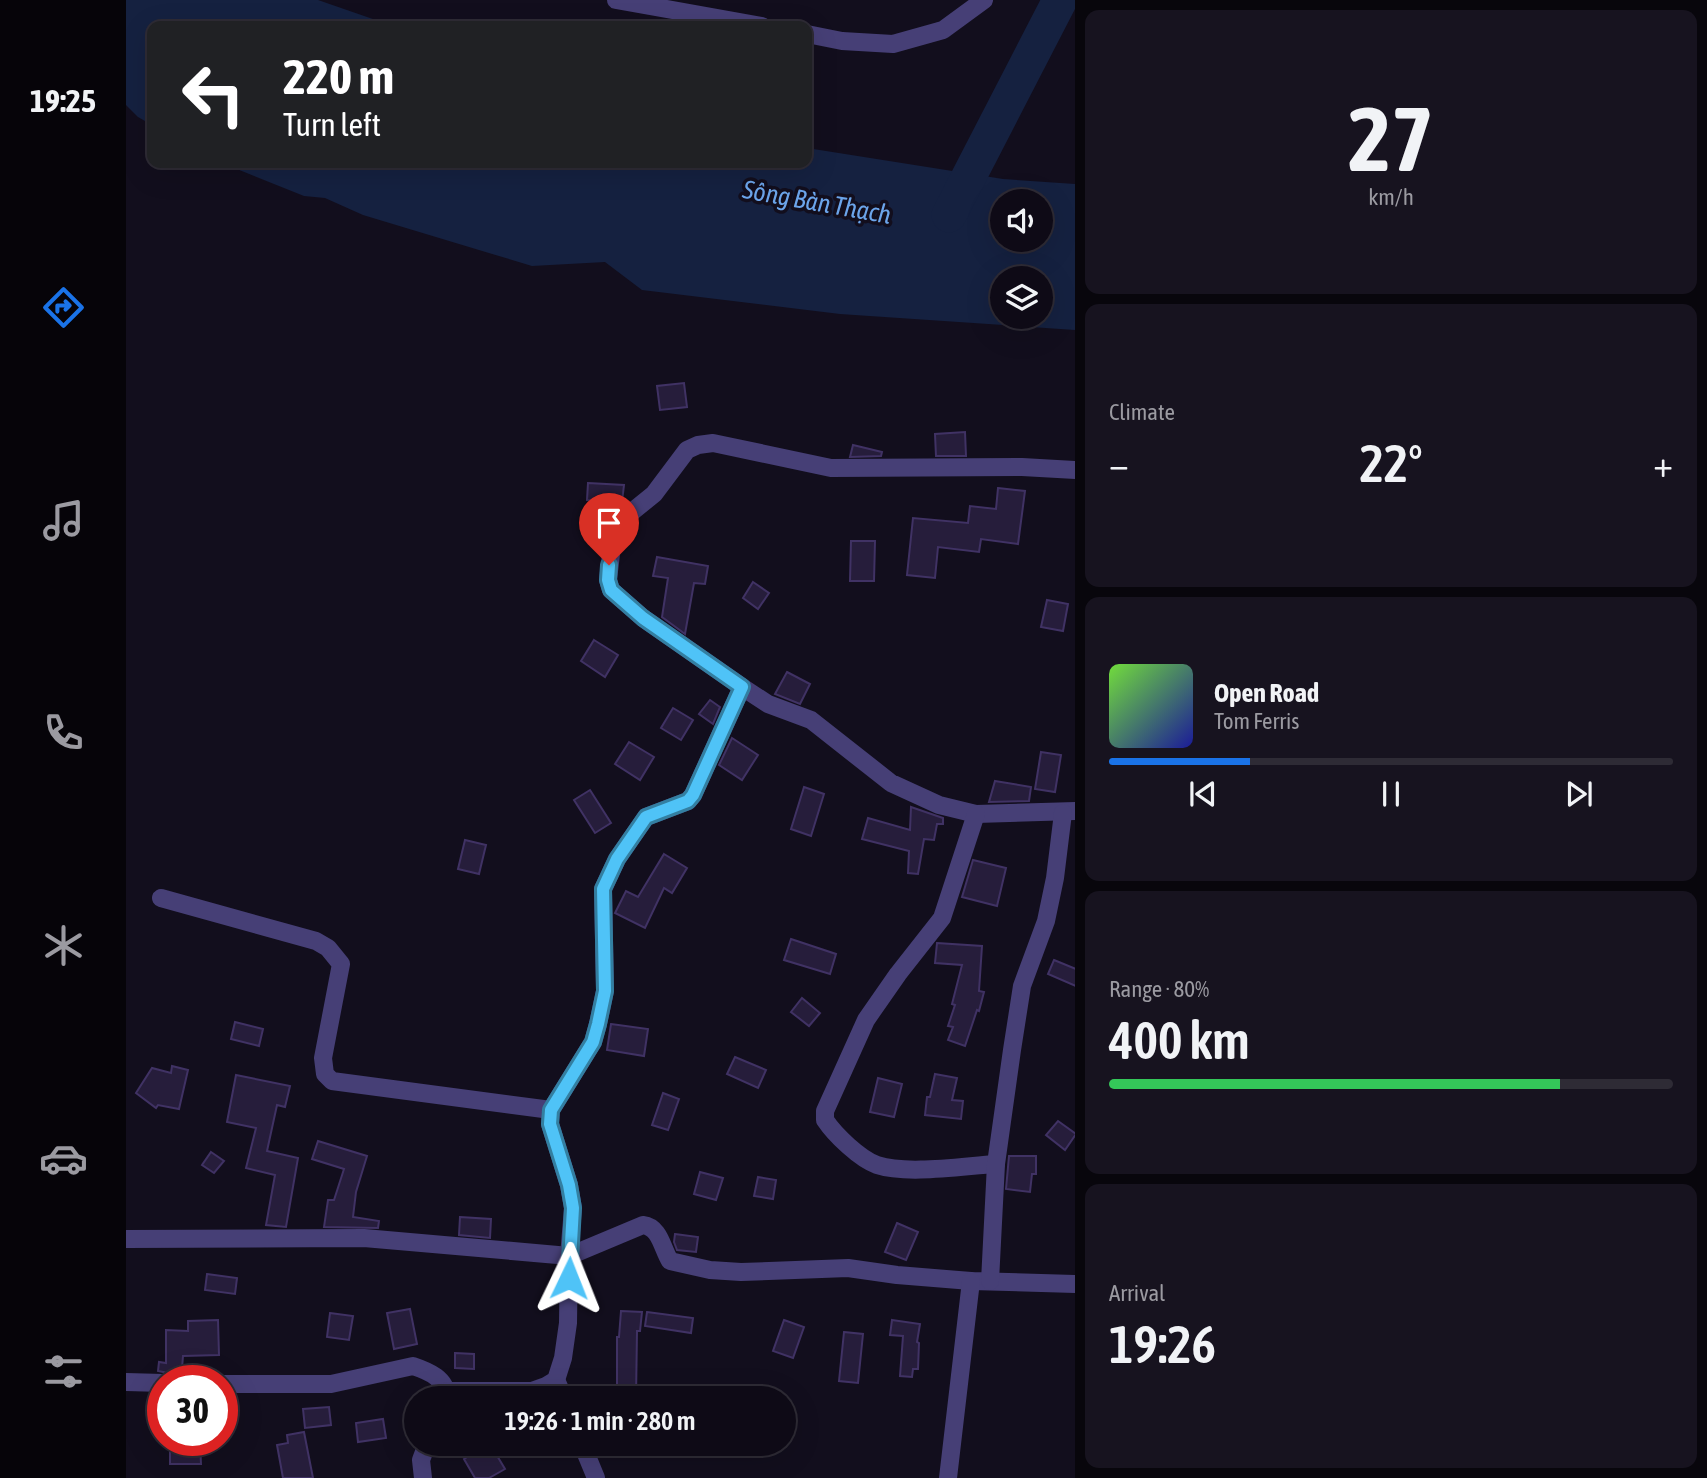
<!DOCTYPE html>
<html lang="en">
<head>
<meta charset="utf-8">
<style>
  body { margin:0; font-family:"Asap Condensed",sans-serif; background:#17131f; color:#f1f3f6; height:100vh; display:flex; flex-direction:column; font-size:26px; white-space:nowrap }
  * { box-sizing:border-box; margin:0 }
  p { font-size:23px; color:#9b9aa1 }
  .icon { flex:none; width:38px; height:38px; fill:none; stroke:currentColor; stroke-width:2; stroke-linecap:round; stroke-linejoin:round }
  .map { position:relative; flex:1; overflow:hidden }
  .side { display:flex; flex-direction:column; gap:10px; padding:10px; background:#08060c; width:632px }
  .side>* { flex:none }
  .top-card { position:absolute; left:21px; top:21px; width:665px; height:147px; border-radius:14px; box-shadow:0 7px 28px #0002,0 0 0 2px #2e2b35; background:#202124; color:#fff; overflow:hidden }
  .controls { position:absolute; left:864px; top:189px; display:grid; gap:14px }
  .controls a { display:grid; place-items:center; width:63px; height:63px; border-radius:50%; background:#0e0a16; box-shadow:0 7px 28px #0002,0 0 0 2px #2e2b35; font-size:35px }
  .speed { position:absolute; left:21px; top:1365px; display:flex; gap:14px; font-size:35px; font-weight:700; text-align:center }
  .speed>* { display:grid; place-content:center; width:91px; height:91px; border-radius:50%; background:#0e0a16; box-shadow:0 7px 28px #0002,0 0 0 2px #2e2b35; line-height:1 }
  .speed .limit { border:10px solid #d22; background:#fff; color:#111 }
  .pin { position:absolute; display:grid; place-items:center; width:60px; height:60px; color:#fff; margin:-72px -30px; border-radius:50% 50% 50% 0; rotate:-45deg; box-shadow:0 0 7px #0007 }
  .pin .icon { rotate:45deg }
  .me { position:absolute; width:77px; margin:-38px; rotate:2deg; stroke-linejoin:round; filter:drop-shadow(0 0 5px #0008) }
  .turn { display:flex; align-items:center; gap:24px; height:147px; padding:0 21px; font-size:32px }
  .turn .icon { width:91px; height:91px; stroke-width:2.5 }
  .turn b { display:block; font-size:49px; line-height:60px }
  .big { font-size:52px; font-weight:600; line-height:1.1 }
  .side .card { flex:1; display:flex; flex-direction:column; justify-content:center; gap:10px; min-width:0; padding:0 24px; border-radius:14px; background:#17131f }
  .side .dial { align-items:center; gap:0 }
  .dial b { font-size:91px; line-height:1 }
  .song { display:flex; align-items:center; gap:21px }
  .cover { width:84px; height:84px; border-radius:10px; background:linear-gradient(135deg,hsl(100 70% 55%),hsl(240 70% 35%)) }
  .played { height:7px; border-radius:4px; background:linear-gradient(90deg,#1a73e8 25%,#2e2b35 25%) }
  .keys { display:flex; justify-content:space-around; direction:ltr }
  .heat { display:flex; justify-content:space-between; align-items:center; font-size:38px; direction:ltr }
  .charge { height:10px; border-radius:5px; background:linear-gradient(90deg,#34c759 80%,#2e2b35 0) }
  .trip { position:absolute; left:278px; top:1386px; width:392px; height:70px; border-radius:35px; background:#0e0a16; box-shadow:0 7px 28px #0002,0 0 0 2px #2e2b35; font-weight:600; line-height:70px; text-align:center }
  main { display:flex; flex:1; min-height:0 }
  .tabs { display:flex; flex-direction:column; width:126px; justify-content:space-around; align-items:center; background:#060409; color:#9b9aa1 }
  .tabs .icon { width:49px; height:49px }
  .tabs .current { color:#1a73e8 }
  .tabs b { font-size:32px; color:#f1f3f6 }
  .map>svg:first-child { display:block }
  .water { fill:#152140; fill-rule:evenodd }
  .lines { fill:none; stroke-linecap:round; stroke-linejoin:round }
  .river { stroke:#152140; stroke-width:35 }
  .building { fill:#261d3b; stroke:#403264; stroke-width:2 }
  .street { stroke:#463f76; stroke-width:18 }
  .route-casing { stroke:#337fa1; stroke-width:18 }
  .route { stroke:#4fc3f7; stroke-width:12 }
  .labels { text-anchor:middle; stroke-width:7; stroke-linejoin:round; paint-order:stroke }
  .water-label { font-size:26px; font-style:italic; fill:#6ca5eb; stroke:#120e1d }
</style>
</head>
<body>
<main>
<nav class="tabs">
<b>19:25</b>
<svg class="icon current" aria-label="directions" viewBox="0 0 24 24"><path d="M12 3l9 9-9 9-9-9zM9 14v-3h6M13 9l2 2-2 2"/></svg>
<svg class="icon" aria-label="music" viewBox="0 0 24 24"><path d="M9 18V5l10-2v13"/><circle cx="6" cy="18" r="3"/><circle cx="16" cy="16" r="3"/></svg>
<svg class="icon" aria-label="phone" viewBox="0 0 24 24"><path d="M5 4h4l2 5-3 2q2 4 5 5l2-3 5 2v4C11 20 4 13 5 4z"/></svg>
<svg class="icon" aria-label="climate" viewBox="0 0 24 24"><path d="M12 3v18M4 7l16 10M4 17L20 7"/></svg>
<svg class="icon" aria-label="car" viewBox="0 0 24 24"><path d="M5 17H2v-5l4-1 3-4h7l3 4 3 1v5h-3M9 17h6M6 11h13"/><circle cx="7" cy="17" r="2"/><circle cx="17" cy="17" r="2"/></svg>
<svg class="icon" aria-label="filters" viewBox="0 0 24 24"><path d="M4 7h16M4 17h16"/><circle cx="9" cy="7" r="2"/><circle cx="15" cy="17" r="2"/></svg>
</nav>
<div class="map">
<svg width="950" height="1478" viewBox="0 0 950 1478">
  <rect width="100%" height="100%" fill="#120e1d"/>
  <!-- water -->
  <g class="water">
    <path d="M 0,0 L 192,0 L 267,26 L 26,26 L 26,125 L 12,117 L 0,105 Z"/>
    <path d="M 681,148 L 877,179 L 949,184 L 949,330 L 714,314 L 516,290 L 479,262 L 406,266 L 237,215 L 199,198 L 178,196 L 96,163 L 681,163 ZM 877,201 L 915,201 L 915,240 L 877,240 ZM 877,278 L 915,278 L 915,317 L 877,317 Z"/>
  </g>
  <g class="lines">
    <!-- river -->
    <path class="river" d="M 823,215 L 934,0"/>
  </g>
  <!-- building -->
  <g class="building">
    <path d="M 558,383 L 561,407 L 534,410 L 531,386 Z"/>
    <path d="M 839,432 L 840,456 L 810,456 L 809,434 Z"/>
    <path d="M 727,445 L 756,452 L 755,456 L 724,457 Z"/>
    <path d="M 462,483 L 498,485 L 496,502 L 461,500 Z"/>
    <path d="M 872,488 L 899,491 L 892,544 L 855,539 L 853,552 L 812,547 L 809,578 L 781,575 L 787,518 L 842,523 L 844,506 L 870,509 Z"/>
    <path d="M 725,541 L 749,541 L 748,581 L 724,581 Z"/>
    <path d="M 531,557 L 582,566 L 579,584 L 568,583 L 559,634 L 536,617 L 542,578 L 527,576 Z"/>
    <path d="M 627,582 L 643,593 L 632,609 L 617,598 Z"/>
    <path d="M 921,600 L 942,604 L 937,631 L 915,627 Z"/>
    <path d="M 468,640 L 492,655 L 479,677 L 455,661 Z"/>
    <path d="M 661,672 L 684,684 L 674,704 L 649,694 Z"/>
    <path d="M 584,700 L 594,707 L 587,724 L 573,714 Z"/>
    <path d="M 547,708 L 567,720 L 555,740 L 535,728 Z"/>
    <path d="M 606,738 L 632,755 L 616,780 L 593,765 Z"/>
    <path d="M 503,742 L 528,757 L 514,780 L 489,764 Z"/>
    <path d="M 915,752 L 935,755 L 929,792 L 909,789 Z"/>
    <path d="M 869,781 L 905,787 L 903,801 L 863,802 Z"/>
    <path d="M 678,787 L 698,794 L 685,836 L 665,829 Z"/>
    <path d="M 464,790 L 485,823 L 469,833 L 448,800 Z"/>
    <path d="M 785,807 L 817,818 L 817,824 L 811,824 L 808,840 L 798,839 L 792,874 L 782,873 L 783,851 L 736,839 L 742,818 L 784,830 Z"/>
    <path d="M 339,840 L 360,845 L 353,874 L 332,869 Z"/>
    <path d="M 538,854 L 561,868 L 546,893 L 538,888 L 519,928 L 489,913 L 500,891 L 512,897 Z"/>
    <path d="M 847,860 L 880,868 L 871,906 L 836,897 Z"/>
    <path d="M 665,939 L 710,954 L 704,974 L 658,960 Z"/>
    <path d="M 811,943 L 856,946 L 853,991 L 858,992 L 853,1011 L 851,1010 L 839,1046 L 822,1040 L 827,1027 L 822,1026 L 829,1005 L 826,1004 L 836,965 L 809,963 Z"/>
    <path d="M 928,960 L 950,969 L 950,986 L 922,974 Z"/>
    <path d="M 676,998 L 694,1013 L 683,1026 L 665,1012 Z"/>
    <path d="M 109,1022 L 137,1029 L 133,1046 L 105,1039 Z"/>
    <path d="M 485,1024 L 522,1029 L 518,1056 L 481,1050 Z"/>
    <path d="M 609,1057 L 640,1070 L 632,1088 L 601,1074 Z"/>
    <path d="M 46,1066 L 62,1070 L 53,1109 L 32,1105 L 30,1108 L 10,1093 L 26,1068 L 45,1073 Z"/>
    <path d="M 809,1074 L 831,1078 L 826,1100 L 837,1101 L 835,1119 L 799,1115 L 801,1097 L 804,1097 Z"/>
    <path d="M 110,1075 L 164,1086 L 159,1107 L 151,1105 L 141,1151 L 172,1158 L 160,1227 L 140,1225 L 149,1175 L 120,1168 L 130,1128 L 101,1122 Z"/>
    <path d="M 752,1078 L 776,1084 L 768,1117 L 744,1112 Z"/>
    <path d="M 537,1093 L 553,1099 L 542,1130 L 526,1125 Z"/>
    <path d="M 932,1121 L 950,1134 L 939,1150 L 920,1135 Z"/>
    <path d="M 192,1141 L 241,1156 L 230,1192 L 227,1217 L 253,1221 L 252,1228 L 198,1227 L 202,1200 L 208,1200 L 218,1169 L 186,1159 Z"/>
    <path d="M 85,1152 L 98,1161 L 88,1173 L 76,1165 Z"/>
    <path d="M 883,1156 L 910,1156 L 910,1174 L 906,1174 L 904,1192 L 880,1189 Z"/>
    <path d="M 574,1172 L 597,1178 L 590,1200 L 568,1194 Z"/>
    <path d="M 632,1177 L 650,1180 L 647,1199 L 628,1196 Z"/>
    <path d="M 334,1217 L 365,1219 L 364,1238 L 333,1235 Z"/>
    <path d="M 771,1223 L 792,1232 L 780,1260 L 759,1252 Z"/>
    <path d="M 549,1234 L 572,1237 L 570,1252 L 551,1250 L 548,1242 Z"/>
    <path d="M 81,1274 L 111,1278 L 109,1294 L 79,1290 Z"/>
    <path d="M 284,1309 L 291,1344 L 268,1349 L 261,1313 Z"/>
    <path d="M 495,1311 L 516,1312 L 514,1331 L 511,1331 L 510,1398 L 491,1398 L 491,1337 L 493,1337 Z"/>
    <path d="M 521,1312 L 567,1318 L 565,1333 L 519,1326 Z"/>
    <path d="M 204,1313 L 227,1316 L 223,1340 L 201,1337 Z"/>
    <path d="M 92,1320 L 93,1355 L 57,1356 L 55,1381 L 48,1381 L 42,1373 L 32,1371 L 33,1362 L 40,1363 L 40,1330 L 62,1331 L 62,1321 Z"/>
    <path d="M 658,1320 L 678,1327 L 667,1358 L 647,1351 Z"/>
    <path d="M 766,1320 L 794,1324 L 791,1342 L 793,1343 L 792,1369 L 787,1369 L 786,1377 L 774,1376 L 777,1336 L 764,1335 Z"/>
    <path d="M 718,1332 L 737,1334 L 732,1383 L 713,1381 Z"/>
    <path d="M 329,1353 L 348,1354 L 348,1369 L 329,1368 Z"/>
    <path d="M 203,1407 L 205,1425 L 179,1428 L 177,1409 Z"/>
    <path d="M 257,1419 L 260,1438 L 232,1442 L 230,1423 Z"/>
    <path d="M 178,1432 L 187,1478 L 157,1478 L 151,1445 L 162,1443 L 161,1435 Z"/>
    <path d="M 44,1440 L 74,1442 L 75,1464 L 44,1464 Z"/>
    <path d="M 364,1444 L 379,1469 L 363,1478 L 349,1478 L 338,1459 Z"/>
  </g>
  <g class="lines">
    <!-- street -->
    <g class="street">
      <path d="M 490,0 L 636,26"/>
      <path d="M 681,34 L 716,41 L 767,44 L 817,30 L 858,0"/>
      <path d="M 950,470 L 896,467 L 705,468 L 587,443 L 572,445 L 561,450 L 528,494 L 507,511 L 496,524 L 488,538 L 485,554 L 482,580 L 485,590 L 517,618 L 616,687 L 642,704 L 685,720 L 765,783 L 813,805 L 850,814 L 950,811"/>
      <path d="M 850,814 L 816,918 L 772,974 L 740,1020 L 699,1111 L 699,1120 C 709,1135 734,1159 751,1165 C 781,1175 837,1166 870,1164"/>
      <path d="M 35,898 L 190,941 L 202,948 L 215,964 L 197,1058 L 199,1074 L 206,1081 L 425,1110"/>
      <path d="M 0,1239 L 238,1238 L 443,1256 L 517,1225 C 534,1227 536,1248 544,1261 L 584,1270 L 615,1272 L 722,1268 L 771,1275 L 845,1281 L 950,1284"/>
      <path d="M 864,1281 L 870,1164 L 886,1050 L 896,986 L 920,921 L 929,878 L 937,813"/>
      <path d="M 430,1380 L 438,1398"/>
      <path d="M 0,1382 L 37,1383"/>
      <path d="M 96,1384 L 205,1384 L 287,1366 C 302,1371 322,1379 320,1398"/>
      <path d="M 321,1391 L 406,1391 L 420,1386 L 430,1380 L 437,1358 L 442,1323 L 443,1256 L 447,1208 L 443,1185 L 424,1124 L 425,1110 L 467,1042 L 472,1024 L 479,991 L 477,889 L 491,859 L 520,817 L 562,801 L 567,795 L 616,687"/>
      <path d="M 456,1444 L 470,1478"/>
      <path d="M 297,1478 L 295,1460 L 301,1444"/>
      <path d="M 822,1478 L 845,1281"/>
    </g>
  </g>
  <g class="lines">
    <!-- route casing -->
    <g class="route-casing">
      <path id="route" d="M 443,1278 L 447,1208 L 443,1185 L 424,1124 L 425,1110 L 467,1042 L 472,1024 L 479,991 L 477,889 L 491,859 L 520,817 L 562,801 L 567,795 L 616,687 L 517,618 L 485,590 L 482,580 L 483,565"/>
    </g>
    <!-- route -->
    <use href="#route" class="route"/>
  </g>
  <g class="labels">
    <!-- water labels -->
    <g class="water-label">
      <text transform="translate(691 202) rotate(10)" y="9">Sông Bàn Thạch</text>
    </g>
  </g>
</svg>
<div class="controls">
<a><svg class="icon" aria-label="sound" viewBox="0 0 24 24"><path d="M4 9h4l5-4v14l-5-4H4zM17 9q2 3 0 6"/></svg></a>
<a><svg class="icon" aria-label="layers" viewBox="0 0 24 24"><path d="M12 4l9 5-9 5-9-5zM3 14l9 5 9-5"/></svg></a>
</div>
<div class="speed"><div class="limit">30</div></div>
<div class="pin" style="left:483px;top:565px;background:#d93025"><svg class="icon" aria-label="arrive" viewBox="0 0 24 24"><path d="M6 21V4h12l-3 4 3 4H6"/></svg></div>
<svg class="me" style="left:443px;top:1278px" viewBox="-20 -20 40 40"><path d="M0-17L14 15 0 8-14 15z" fill="#4fc3f7" stroke="#fff" stroke-width="4"/></svg>
<div class="trip">19:26 · 1 min · 280 m</div>
<div class="top-card">
<div class="turn"><svg class="icon" aria-label="left" viewBox="0 0 24 24"><path d="M17 20v-9H6M10 6l-5 5 5 5"/></svg><div><b>220 m</b>Turn left</div></div>
</div>
</div>
<section class="side">
<div class="card dial"><b>27</b><p>km/h</p></div>
<div class="card"><p>Climate</p>
<div class="heat"><a>−</a><b class="big">22°</b><a>+</a></div>
</div>
<div class="card">
<div class="song"><i class="cover"></i><div><b>Open Road</b><p>Tom Ferris</p></div></div>
<div class="played"></div>
<div class="keys"><svg class="icon" aria-label="previous" viewBox="0 0 24 24"><path d="M18 5L8 12l10 7zM5 5v14"/></svg><svg class="icon" aria-label="pause" viewBox="0 0 24 24"><path d="M8 5v14M16 5v14"/></svg><svg class="icon" aria-label="next" viewBox="0 0 24 24"><path d="M6 5l10 7-10 7zM19 5v14"/></svg></div>
</div>
<div class="card"><p>Range · 80%</p><b class="big">400 km</b><div class="charge"></div></div>
<div class="card"><p>Arrival</p><b class="big">19:26</b></div>
</section>
</main>
</body>
</html>
